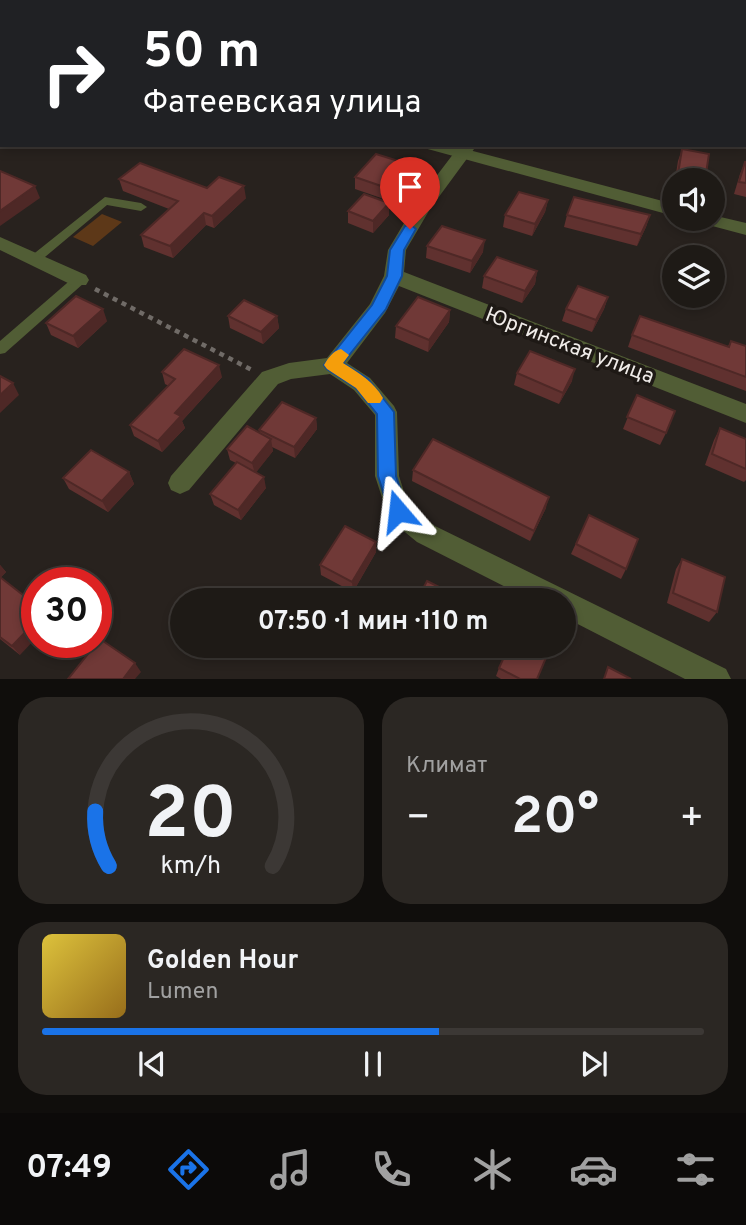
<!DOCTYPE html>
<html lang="ru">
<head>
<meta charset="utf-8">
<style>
  body { margin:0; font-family:Overpass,sans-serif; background:#2b2723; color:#f1f3f6; height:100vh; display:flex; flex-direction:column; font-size:26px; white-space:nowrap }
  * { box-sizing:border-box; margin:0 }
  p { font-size:23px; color:#a1a1a1 }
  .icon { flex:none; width:38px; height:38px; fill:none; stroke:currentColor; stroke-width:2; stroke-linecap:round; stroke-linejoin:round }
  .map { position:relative; height:679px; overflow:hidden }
  .drawer { display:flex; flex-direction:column; gap:18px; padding:18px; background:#100e0c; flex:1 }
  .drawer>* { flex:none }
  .banner { position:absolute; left:0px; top:0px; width:747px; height:147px; box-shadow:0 4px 10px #0003,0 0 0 2px #3c3835; background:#202124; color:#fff; overflow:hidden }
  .tools { position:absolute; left:662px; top:168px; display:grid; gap:14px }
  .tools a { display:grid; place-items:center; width:63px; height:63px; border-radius:50%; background:#1e1a16; box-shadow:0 4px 10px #0003,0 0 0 2px #3c3835; font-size:35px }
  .speed { position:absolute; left:21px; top:567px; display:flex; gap:14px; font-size:35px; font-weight:700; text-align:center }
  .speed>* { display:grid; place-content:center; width:91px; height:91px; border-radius:50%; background:#1e1a16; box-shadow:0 4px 10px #0003,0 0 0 2px #3c3835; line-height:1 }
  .speed .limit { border:10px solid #d22; background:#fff; color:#111 }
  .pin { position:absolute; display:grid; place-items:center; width:60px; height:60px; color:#fff; margin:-72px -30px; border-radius:50% 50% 50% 0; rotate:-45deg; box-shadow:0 0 7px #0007 }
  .pin .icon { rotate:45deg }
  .me { position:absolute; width:77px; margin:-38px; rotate:343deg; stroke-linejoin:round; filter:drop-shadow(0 0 5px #0008) }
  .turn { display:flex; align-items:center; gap:24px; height:147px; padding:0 28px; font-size:32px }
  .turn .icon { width:91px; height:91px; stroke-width:2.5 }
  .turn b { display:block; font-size:49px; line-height:60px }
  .big { font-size:52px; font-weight:700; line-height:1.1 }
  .drawer .tile { flex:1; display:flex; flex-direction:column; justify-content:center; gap:10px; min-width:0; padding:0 24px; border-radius:28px; background:#2b2723 }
  .drawer .dial { align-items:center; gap:0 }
  .dial svg { height:182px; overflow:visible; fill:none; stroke:#3c3835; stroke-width:7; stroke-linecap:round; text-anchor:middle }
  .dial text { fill:#f1f3f6; stroke:none }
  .song { display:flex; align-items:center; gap:21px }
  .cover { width:84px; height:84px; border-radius:10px; background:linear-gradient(135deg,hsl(50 70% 55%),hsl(40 70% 35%)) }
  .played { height:7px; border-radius:4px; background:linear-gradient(90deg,#1a73e8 60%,#3c3835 60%) }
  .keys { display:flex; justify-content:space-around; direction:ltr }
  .heat { display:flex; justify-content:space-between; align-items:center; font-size:38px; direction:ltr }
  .drawer .tiles { flex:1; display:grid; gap:18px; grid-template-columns:1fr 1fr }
  .tile:last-child { grid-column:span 2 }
  .trip { position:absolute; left:170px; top:588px; width:406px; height:70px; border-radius:35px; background:#1e1a16; box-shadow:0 4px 10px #0003,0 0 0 2px #3c3835; font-weight:700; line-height:70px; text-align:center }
  .tabs { display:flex; height:112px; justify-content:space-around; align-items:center; background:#0c0a09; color:#a1a1a1 }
  .tabs .icon { width:49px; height:49px }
  .tabs .selected { color:#1a73e8 }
  .tabs b { font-size:32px; color:#f1f3f6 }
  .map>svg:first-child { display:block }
  .green { fill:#5d3818 }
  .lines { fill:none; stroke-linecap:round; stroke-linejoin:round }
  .path { stroke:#706b67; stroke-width:4.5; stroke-dasharray:5 5; stroke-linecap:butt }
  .service { fill:#515d35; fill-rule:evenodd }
  .minor { fill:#515d35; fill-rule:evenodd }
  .tertiary { fill:#515d35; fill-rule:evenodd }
  .wall { fill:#60312f }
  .shaded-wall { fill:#4e2826 }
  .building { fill:#703937; stroke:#4e2826; stroke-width:2 }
  .route { fill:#1a73e8; stroke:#114b97; stroke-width:2 }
  .slow { fill:#f59e0b }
  .labels { text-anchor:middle; stroke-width:7; stroke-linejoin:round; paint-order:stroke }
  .street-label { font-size:21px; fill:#f0ece9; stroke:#1e1915 }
</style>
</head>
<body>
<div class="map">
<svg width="746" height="679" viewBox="0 0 746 679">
  <rect width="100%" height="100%" fill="#28221e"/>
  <!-- green -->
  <path class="green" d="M 102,214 L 122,222 L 93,246 L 73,237 Z"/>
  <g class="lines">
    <!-- path -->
    <path class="path" d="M 95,289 L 252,370"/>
    <!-- service -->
    <g class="service">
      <path d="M 105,197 L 141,203 L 147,207 L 141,211 L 107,205 L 39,262 L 31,262 L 29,259 L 31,256 Z"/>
      <path d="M 79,275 L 84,277 L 86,280 L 84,283 L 5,353 L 0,354 L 0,341 L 74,277 Z"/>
    </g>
    <!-- minor -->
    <g class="minor">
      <path d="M 353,0 L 366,0 L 367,2 L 354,2 Z"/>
      <path d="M 391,0 L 409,0 L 390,2 Z"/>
      <path d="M 442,0 L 460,0 L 461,2 L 443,2 Z"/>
      <path d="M 2,96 L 2,106 L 0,107 L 0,97 Z"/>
      <path d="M 460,145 L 477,145 L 430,209 L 406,250 L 404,272 L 746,404 L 746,423 L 399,286 L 385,313 L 347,363 L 370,378 L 394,406 L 397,412 L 399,476 L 408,504 L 435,526 L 726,669 L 731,679 L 685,679 L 564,617 L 564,600 L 531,600 L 417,542 L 389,519 L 375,476 L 375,415 L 354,390 L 330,374 L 291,379 L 278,384 L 189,490 L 180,494 L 171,490 L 168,483 L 171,476 L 262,372 L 289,363 L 327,358 L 370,304 L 384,276 L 388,250 L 416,203 Z"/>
      <path d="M 0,237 L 86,275 L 89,280 L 86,285 L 72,285 L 0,250 Z"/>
    </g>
    <!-- tertiary -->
    <g class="tertiary">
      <path d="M 30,0 L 45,0 L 46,2 L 31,2 Z"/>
      <path d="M 422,145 L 450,145 L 674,204 L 674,216 L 424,148 Z"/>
      <path d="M 712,215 L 746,223 L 746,235 L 701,223 L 698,219 L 712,219 Z"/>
    </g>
  </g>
  <!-- wall -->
  <g class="wall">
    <path d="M 510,145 L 522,145 L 520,149 Z"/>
    <path d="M 682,149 L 709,154 L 705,180 L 675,180 L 678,161 Z"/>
    <path d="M 745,162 L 746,162 L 746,197 L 734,194 L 740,174 Z"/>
    <path d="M 408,164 L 407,176 L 387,200 L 355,189 L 355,177 Z"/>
    <path d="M 119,179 L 207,188 L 246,198 L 214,228 L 206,225 L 173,258 L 144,247 L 141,235 L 169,209 L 123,191 Z"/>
    <path d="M 548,200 L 545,212 L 532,236 L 503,227 L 505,215 Z"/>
    <path d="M 389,203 L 389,215 L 373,233 L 348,223 L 348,211 Z"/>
    <path d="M 567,215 L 650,215 L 646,227 L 637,246 L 564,227 Z"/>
    <path d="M 427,246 L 483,252 L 470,273 L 426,258 Z"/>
    <path d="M 537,271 L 535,284 L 522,303 L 482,288 L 484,276 Z"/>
    <path d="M 608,297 L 604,309 L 592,332 L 562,321 L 566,309 Z"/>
    <path d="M 450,310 L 449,322 L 428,352 L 395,338 L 396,326 Z"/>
    <path d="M 228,316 L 277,316 L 279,328 L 263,344 L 230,328 Z"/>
    <path d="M 107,321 L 78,348 L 51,335 L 46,323 Z"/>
    <path d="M 632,335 L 728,346 L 731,341 L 746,346 L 746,391 L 628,347 Z"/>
    <path d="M 162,372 L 222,377 L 182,421 L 185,428 L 162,452 L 134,436 L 130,425 L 169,386 L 165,384 Z"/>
    <path d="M 517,373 L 572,381 L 559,404 L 514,385 Z"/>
    <path d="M 637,395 L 666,433 L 660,445 L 623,429 Z"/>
    <path d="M 316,418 L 317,429 L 295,458 L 272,447 L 273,451 L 255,473 L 266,488 L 241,520 L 214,505 L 210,494 L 236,463 L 230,460 L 227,449 L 260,433 L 259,430 Z"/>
    <path d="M 720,428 L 746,439 L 746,480 L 744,482 L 705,465 L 714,440 Z"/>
    <path d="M 413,470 L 546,508 L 530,541 L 412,481 Z"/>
    <path d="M 129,472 L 134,484 L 108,512 L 69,489 L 63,478 Z"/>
    <path d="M 589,515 L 626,569 L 621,579 L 571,554 Z"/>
    <path d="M 376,542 L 376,552 L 353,592 L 321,575 L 320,565 Z"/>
    <path d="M 682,559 L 717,612 L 709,622 L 667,603 L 676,569 Z"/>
    <path d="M 0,565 L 6,572 L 0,578 L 20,655 L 0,639 Z"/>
    <path d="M 499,668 L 537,679 L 501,679 L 496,676 Z"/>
  </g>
  <!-- shaded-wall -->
  <g class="shaded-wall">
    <path d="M 408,164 L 407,176 L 387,200 L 387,188 Z"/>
    <path d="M 35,186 L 40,198 L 0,226 L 0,211 Z"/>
    <path d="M 244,186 L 246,198 L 214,228 L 212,216 Z"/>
    <path d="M 548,200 L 545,212 L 532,236 L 535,224 Z"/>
    <path d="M 389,203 L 389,215 L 373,233 L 373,221 Z"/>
    <path d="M 204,213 L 206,225 L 173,258 L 170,246 Z"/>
    <path d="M 650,215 L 646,227 L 637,246 L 641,234 Z"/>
    <path d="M 485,240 L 483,252 L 470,273 L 472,261 Z"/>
    <path d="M 537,271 L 535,284 L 522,303 L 525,291 Z"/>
    <path d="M 608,297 L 604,309 L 592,332 L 596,320 Z"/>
    <path d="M 103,309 L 107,321 L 78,348 L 73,336 Z"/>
    <path d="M 450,310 L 449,322 L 428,352 L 429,340 Z"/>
    <path d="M 277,316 L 279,328 L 263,344 L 261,332 Z"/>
    <path d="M 219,365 L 222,377 L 182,421 L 185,428 L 162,452 L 158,441 L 175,413 Z"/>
    <path d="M 575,369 L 572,381 L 559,404 L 563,393 Z"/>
    <path d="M 13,383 L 19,395 L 0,413 L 0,395 Z"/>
    <path d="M 316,418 L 317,429 L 295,458 L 294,447 Z"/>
    <path d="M 271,439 L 273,451 L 255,474 L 252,463 Z"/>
    <path d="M 129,472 L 134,484 L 108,512 L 102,501 Z"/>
    <path d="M 264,477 L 266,488 L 241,520 L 238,510 Z"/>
    <path d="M 549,497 L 546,508 L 530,541 L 534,531 Z"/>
    <path d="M 376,542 L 376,552 L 353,592 L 352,582 Z"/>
    <path d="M 0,565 L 6,572 L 0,578 Z"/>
    <path d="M 37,620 L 37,637 L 20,655 L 12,646 Z"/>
    <path d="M 135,663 L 141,672 L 135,679 L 123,679 Z"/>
  </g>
  <!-- building -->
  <g class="building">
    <path d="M 121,0 L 174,0 L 181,2 L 126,2 Z"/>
    <path d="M 515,0 L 622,0 L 621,2 L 519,2 L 514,1 Z"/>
    <path d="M 682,149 L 709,154 L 705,180 L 678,174 Z"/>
    <path d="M 376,154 L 408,164 L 387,188 L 355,177 Z"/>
    <path d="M 745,162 L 746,162 L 746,183 L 739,182 Z"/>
    <path d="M 140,163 L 207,188 L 219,177 L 244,186 L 212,216 L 204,213 L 170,246 L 141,235 L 178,201 L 119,179 Z"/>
    <path d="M 0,171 L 35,186 L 0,211 Z"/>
    <path d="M 519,192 L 548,200 L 535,224 L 505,215 Z"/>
    <path d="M 364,194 L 389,203 L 373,221 L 348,211 Z"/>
    <path d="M 574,197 L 650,215 L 641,234 L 567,215 Z"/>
    <path d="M 442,226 L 485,240 L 472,261 L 427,246 Z"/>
    <path d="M 497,257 L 537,271 L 525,291 L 484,276 Z"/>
    <path d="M 578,286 L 608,297 L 596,320 L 566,309 Z"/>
    <path d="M 76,296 L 103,309 L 73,336 L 46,323 Z"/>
    <path d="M 418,297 L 450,310 L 429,340 L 396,326 Z"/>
    <path d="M 244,300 L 277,316 L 261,332 L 228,316 Z"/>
    <path d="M 640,316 L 729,347 L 731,341 L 746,346 L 746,377 L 632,335 Z"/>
    <path d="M 184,349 L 219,365 L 175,413 L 181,416 L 158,441 L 130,425 L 175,379 L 162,372 Z"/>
    <path d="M 530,351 L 575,369 L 563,393 L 517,373 Z"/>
    <path d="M 0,376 L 13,383 L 0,395 Z"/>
    <path d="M 637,395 L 675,411 L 666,433 L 627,417 Z"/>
    <path d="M 282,402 L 316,418 L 294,447 L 259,430 Z"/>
    <path d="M 247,426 L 271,439 L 252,463 L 227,449 Z"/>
    <path d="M 720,428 L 746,439 L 746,469 L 712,454 Z"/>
    <path d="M 433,439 L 549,497 L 534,531 L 413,470 Z"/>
    <path d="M 91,450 L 129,472 L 102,501 L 63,478 Z"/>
    <path d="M 237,462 L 264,477 L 238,510 L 210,494 Z"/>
    <path d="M 589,515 L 638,539 L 626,569 L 576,544 Z"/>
    <path d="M 345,526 L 376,542 L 352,582 L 320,565 Z"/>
    <path d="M 682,559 L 725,577 L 717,612 L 673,593 Z"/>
    <path d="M 0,577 L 37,606 L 37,620 L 12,646 L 0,637 Z"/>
    <path d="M 427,581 L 461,598 L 460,600 L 417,600 Z"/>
    <path d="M 100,639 L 135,663 L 123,679 L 68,679 Z"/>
    <path d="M 509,646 L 551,646 L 537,679 L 520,679 L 499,668 Z"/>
    <path d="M 608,667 L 631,679 L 604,679 Z"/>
  </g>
  <!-- route -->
  <path class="route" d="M 410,224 L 416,229 L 404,250 L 402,276 L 386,309 L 343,363 L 368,379 L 394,412 L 396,476 L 408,511 L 405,517 L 398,519 L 391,517 L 378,476 L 377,414 L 356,388 L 327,369 L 324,365 L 372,305 L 387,276 L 390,250 L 405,226 Z"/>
  <!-- slow -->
  <path class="slow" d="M 341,349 L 349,355 L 343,363 C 359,373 374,382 383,398 L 380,403 L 368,403 L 356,388 L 327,369 L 324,365 C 328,358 333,351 341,349 Z"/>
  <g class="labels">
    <!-- street labels -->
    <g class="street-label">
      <text transform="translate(570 345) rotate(21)" y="7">Юргинская улица</text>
    </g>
  </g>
</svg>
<div class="tools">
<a><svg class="icon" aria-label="sound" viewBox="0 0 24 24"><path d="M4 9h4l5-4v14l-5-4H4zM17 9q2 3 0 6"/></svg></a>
<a><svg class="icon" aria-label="layers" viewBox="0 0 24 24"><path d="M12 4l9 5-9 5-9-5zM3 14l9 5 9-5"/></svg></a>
</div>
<div class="speed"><div class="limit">30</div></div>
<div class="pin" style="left:410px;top:229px;background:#d93025"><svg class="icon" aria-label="arrive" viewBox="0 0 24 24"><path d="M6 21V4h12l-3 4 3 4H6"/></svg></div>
<svg class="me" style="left:398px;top:511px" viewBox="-20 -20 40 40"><path d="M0-17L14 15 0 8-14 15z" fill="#1a73e8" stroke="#fff" stroke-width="4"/></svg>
<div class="trip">07:50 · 1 мин · 110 m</div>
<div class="banner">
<div class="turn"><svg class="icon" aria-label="right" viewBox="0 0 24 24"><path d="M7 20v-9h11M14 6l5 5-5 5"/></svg><div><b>50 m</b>Фатеевская улица</div></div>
</div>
</div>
<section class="drawer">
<div class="tiles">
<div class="tile dial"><svg viewBox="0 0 100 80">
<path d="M14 69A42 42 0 1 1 86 69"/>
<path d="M14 69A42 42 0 0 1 8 45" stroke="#1a73e8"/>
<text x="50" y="56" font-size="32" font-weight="700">20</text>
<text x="50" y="72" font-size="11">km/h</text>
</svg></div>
<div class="tile"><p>Климат</p>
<div class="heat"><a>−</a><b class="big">20°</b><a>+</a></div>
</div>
<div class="tile">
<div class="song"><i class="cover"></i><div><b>Golden Hour</b><p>Lumen</p></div></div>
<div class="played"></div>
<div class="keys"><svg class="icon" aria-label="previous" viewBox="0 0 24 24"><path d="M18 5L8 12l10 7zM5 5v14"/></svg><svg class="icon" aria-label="pause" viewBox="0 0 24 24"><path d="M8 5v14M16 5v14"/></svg><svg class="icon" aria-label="next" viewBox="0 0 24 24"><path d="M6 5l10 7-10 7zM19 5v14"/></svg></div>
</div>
</div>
</section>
<nav class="tabs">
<b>07:49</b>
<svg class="icon selected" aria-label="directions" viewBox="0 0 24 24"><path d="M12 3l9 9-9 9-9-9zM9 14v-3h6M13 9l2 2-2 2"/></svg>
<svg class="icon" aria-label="music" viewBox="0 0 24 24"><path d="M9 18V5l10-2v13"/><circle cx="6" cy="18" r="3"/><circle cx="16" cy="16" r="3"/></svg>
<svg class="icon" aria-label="phone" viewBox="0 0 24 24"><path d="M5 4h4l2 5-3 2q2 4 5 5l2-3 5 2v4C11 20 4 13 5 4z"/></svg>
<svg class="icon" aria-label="climate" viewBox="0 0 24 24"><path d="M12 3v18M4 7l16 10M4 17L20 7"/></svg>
<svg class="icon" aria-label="car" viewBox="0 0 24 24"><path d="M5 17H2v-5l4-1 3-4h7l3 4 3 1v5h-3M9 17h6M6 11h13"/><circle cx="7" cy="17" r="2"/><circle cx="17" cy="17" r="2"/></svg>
<svg class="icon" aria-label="filters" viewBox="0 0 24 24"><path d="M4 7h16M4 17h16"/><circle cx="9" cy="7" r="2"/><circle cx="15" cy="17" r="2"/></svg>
</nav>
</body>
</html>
